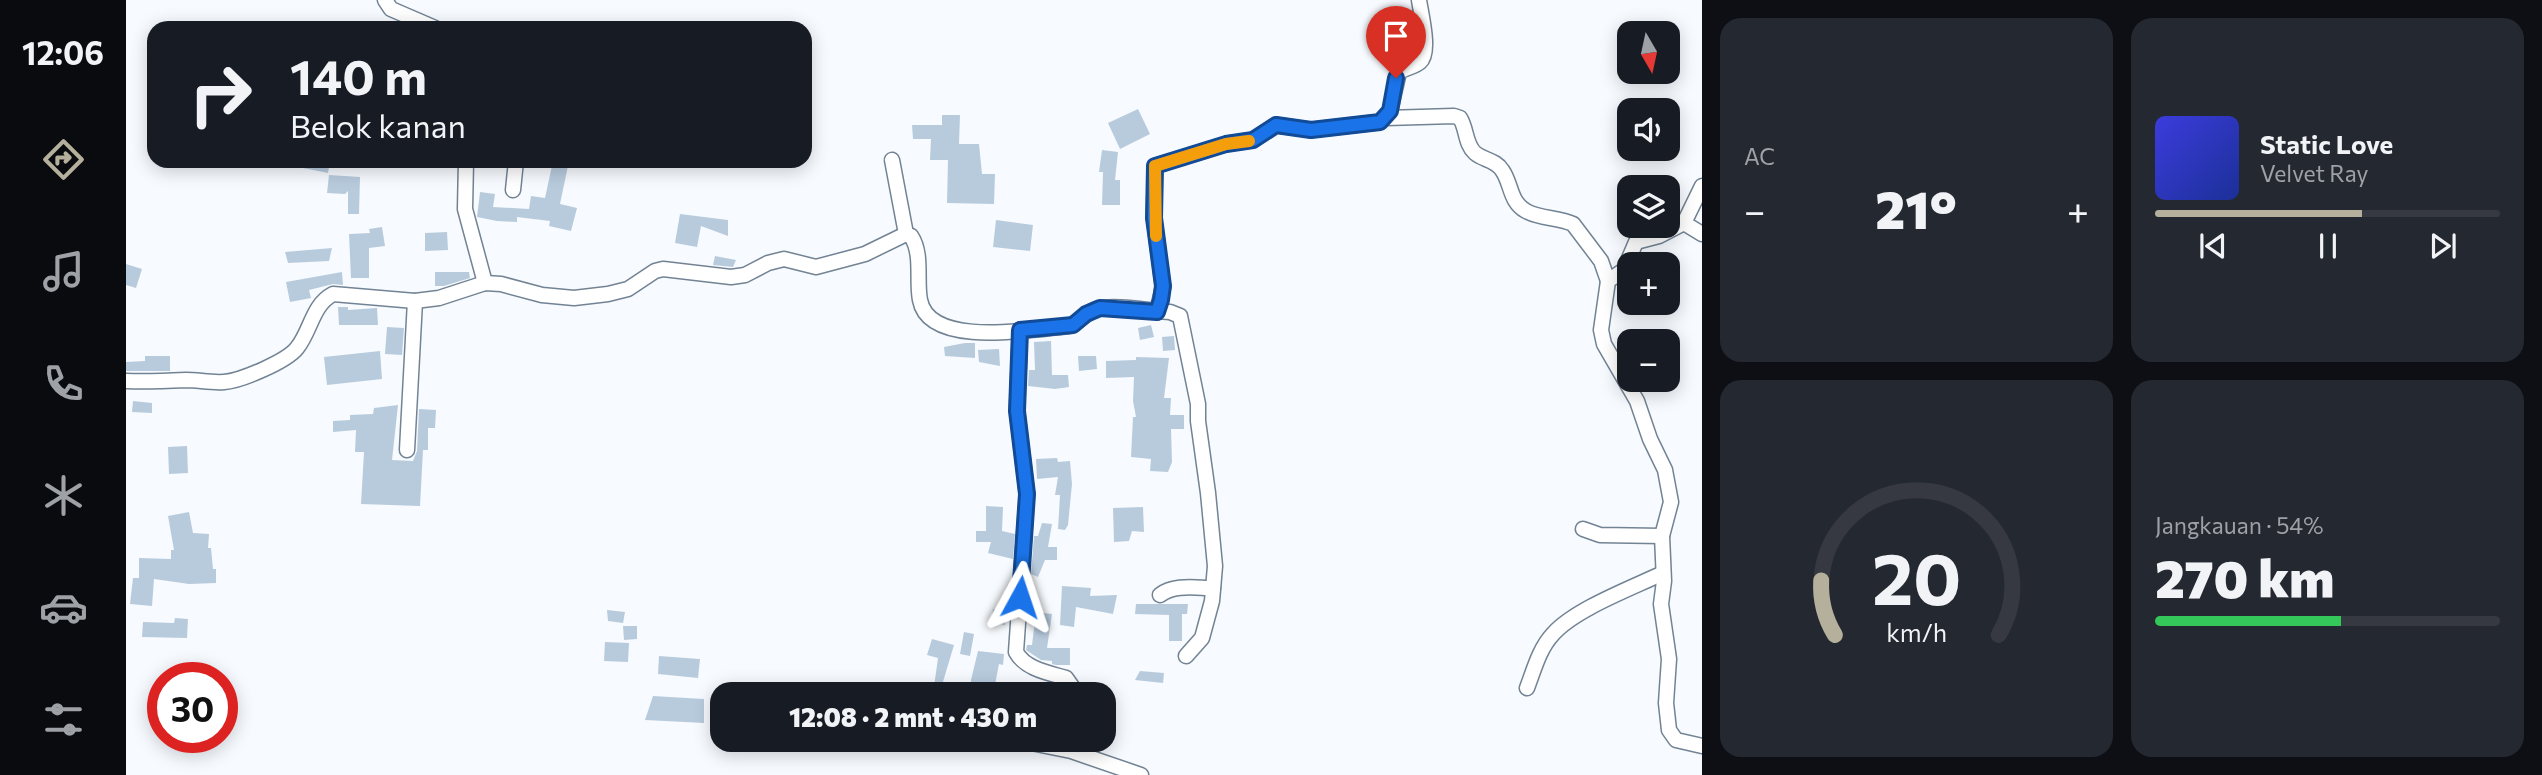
<!DOCTYPE html>
<html lang="id">
<meta charset="utf-8">
<style>
body{margin:0;font-family:Commissioner,sans-serif;background:#242831;color:#f1f3f6;height:100vh;display:flex;flex-direction:column;font-size:26px;white-space:nowrap}
*{box-sizing:border-box;margin:0}
p{font-size:23px;color:#9ea1a6}
.icon{flex:none;width:38px;height:38px;fill:none;stroke:currentColor;stroke-width:2;stroke-linecap:round;stroke-linejoin:round}
.map{position:relative;flex:1;overflow:hidden}
.sheet{display:flex;flex-direction:column;gap:18px;padding:18px;background:#0d0f14;width:840px}
.sheet>*{flex:none}
.top-card{position:absolute;left:21px;top:21px;width:665px;height:147px;border-radius:21px;box-shadow:0 4px 18px #0003;background:#171b24;color:#f1f3f6;overflow:hidden}
.needle{width:46px;rotate:171deg}
.controls{position:absolute;left:1491px;top:21px;display:grid;gap:14px}
.controls a{display:grid;place-items:center;width:63px;height:63px;border-radius:14px;background:#171b24;box-shadow:0 4px 18px #0003;font-size:35px}
.speed{position:absolute;left:21px;top:662px;display:flex;gap:14px;font-size:35px;font-weight:700;text-align:center}
.speed>*{display:grid;place-content:center;width:91px;height:91px;border-radius:50%;background:#171b24;box-shadow:0 4px 18px #0003;line-height:1}
.speed .limit{border:10px solid #d22;background:#fff;color:#111}
.pin{position:absolute;display:grid;place-items:center;width:60px;height:60px;color:#fff;margin:-72px -30px;border-radius:50% 50% 50% 0;rotate:-45deg;box-shadow:0 0 7px #0007}
.pin .icon{rotate:45deg}
.me{position:absolute;width:77px;margin:-38px;rotate:5deg;stroke-linejoin:round;filter:drop-shadow(0 0 5px #0008)}
.turn{display:flex;align-items:center;gap:24px;height:147px;padding:0 28px;font-size:32px}
.turn .icon{width:91px;height:91px;stroke-width:2.5}
.turn b{display:block;font-size:49px;line-height:60px}
.big{font-size:52px;font-weight:800;line-height:1.1}
.sheet .card{flex:1;display:flex;flex-direction:column;justify-content:center;gap:10px;min-width:0;padding:0 24px;border-radius:21px;background:#242831}
.sheet .dial{align-items:center;gap:0}
.dial svg{height:182px;overflow:visible;fill:none;stroke:#363941;stroke-width:7;stroke-linecap:round;text-anchor:middle}
.dial text{fill:#f1f3f6;stroke:none}
.song{display:flex;align-items:center;gap:21px}
.cover{width:84px;height:84px;border-radius:10px;background:linear-gradient(135deg,hsl(240 70% 55%),hsl(230 70% 35%))}
.played{height:7px;border-radius:4px;background:linear-gradient(90deg,#b4b09b 60%,#363941 60%)}
.keys{display:flex;justify-content:space-around;direction:ltr}
.heat{display:flex;justify-content:space-between;align-items:center;font-size:38px;direction:ltr}
.charge{height:10px;border-radius:5px;background:linear-gradient(90deg,#34c759 54%,#363941 0)}
.sheet .tiles{flex:1;display:grid;gap:18px;grid-template-columns:repeat(2,1fr)}
.trip{position:absolute;left:584px;top:682px;width:406px;height:70px;border-radius:21px;background:#171b24;box-shadow:0 4px 18px #0003;font-weight:800;line-height:70px;text-align:center}
main{display:flex;flex:1;min-height:0}
.tabs{display:flex;flex-direction:column;width:126px;justify-content:space-around;align-items:center;background:#090b0e;color:#9ea1a6}
.tabs .icon{width:49px;height:49px}
.tabs .active{color:#b4b09b}
.tabs b{font-size:32px;color:#f1f3f6}
.map>svg:first-child{display:block}
</style>
<main>
<nav class="tabs">
<b>12:06</b>
<svg class="icon active" aria-label="directions" viewBox="0 0 24 24"><path d="M12 3l9 9-9 9-9-9zM9 14v-3h6M13 9l2 2-2 2"/></svg>
<svg class="icon" aria-label="music" viewBox="0 0 24 24"><path d="M9 18V5l10-2v13"/><circle cx="6" cy="18" r="3"/><circle cx="16" cy="16" r="3"/></svg>
<svg class="icon" aria-label="phone" viewBox="0 0 24 24"><path d="M5 4h4l2 5-3 2q2 4 5 5l2-3 5 2v4C11 20 4 13 5 4z"/></svg>
<svg class="icon" aria-label="climate" viewBox="0 0 24 24"><path d="M12 3v18M4 7l16 10M4 17L20 7"/></svg>
<svg class="icon" aria-label="car" viewBox="0 0 24 24"><path d="M5 17H2v-5l4-1 3-4h7l3 4 3 1v5h-3M9 17h6M6 11h13"/><circle cx="7" cy="17" r="2"/><circle cx="17" cy="17" r="2"/></svg>
<svg class="icon" aria-label="filters" viewBox="0 0 24 24"><path d="M4 7h16M4 17h16"/><circle cx="9" cy="7" r="2"/><circle cx="15" cy="17" r="2"/></svg>
</nav>
<div class="map">
<svg width="1576" height="775" viewBox="0 0 1576 775">
<rect width="100%" height="100%" fill="#f7fafe"/>
<!-- building -->
<g fill="#b8cbdd">
<path d="M 1012,109 L 1024,134 L 994,149 L 982,123 Z"/>
<path d="M 816,115 L 834,115 L 833,144 L 853,144 L 856,174 L 869,174 L 868,204 L 821,203 L 822,160 L 804,160 L 805,139 L 787,139 L 786,125 L 816,125 Z"/>
<path d="M 976,150 L 992,152 L 989,180 L 994,180 L 994,205 L 976,205 L 977,172 L 973,172 Z"/>
<path d="M 168,161 L 204,161 L 202,173 L 167,166 Z"/>
<path d="M 427,161 L 443,161 L 434,204 L 451,208 L 445,231 L 423,226 L 424,221 L 391,217 L 391,222 L 371,221 L 351,217 L 354,192 L 369,194 L 367,207 L 403,209 L 405,196 L 419,198 Z"/>
<path d="M 203,175 L 234,177 L 233,214 L 222,214 L 222,191 L 219,194 L 201,193 Z"/>
<path d="M 554,214 L 602,220 L 602,236 L 575,226 L 571,247 L 549,243 Z"/>
<path d="M 870,220 L 907,225 L 904,251 L 867,247 Z"/>
<path d="M 256,227 L 259,246 L 243,248 L 243,278 L 225,278 L 223,234 L 244,233 L 243,229 Z"/>
<path d="M 321,232 L 322,250 L 299,251 L 299,233 Z"/>
<path d="M 206,248 L 203,261 L 162,263 L 159,252 Z"/>
<path d="M 589,256 L 610,260 L 607,267 L 587,265 Z"/>
<path d="M 0,264 L 16,269 L 10,288 L 0,285 Z"/>
<path d="M 216,272 L 217,285 L 207,284 L 183,290 L 185,298 L 164,302 L 160,282 Z"/>
<path d="M 309,272 L 343,272 L 344,278 L 318,286 L 309,286 Z"/>
<path d="M 212,307 L 222,307 L 222,310 L 251,308 L 252,325 L 213,325 Z"/>
<path d="M 1025,325 L 1028,337 L 1014,340 L 1012,328 Z"/>
<path d="M 261,327 L 278,328 L 276,355 L 259,354 Z"/>
<path d="M 1048,336 L 1049,350 L 1037,351 L 1036,337 Z"/>
<path d="M 925,341 L 926,375 L 942,375 L 943,387 L 929,389 L 902,386 L 903,370 L 909,370 L 908,342 Z"/>
<path d="M 839,343 L 849,343 L 849,358 L 819,356 L 818,347 Z"/>
<path d="M 873,349 L 874,366 L 853,362 L 852,350 Z"/>
<path d="M 254,351 L 256,379 L 201,385 L 198,357 Z"/>
<path d="M 19,356 L 44,356 L 44,371 L 0,371 L 0,362 L 19,361 Z"/>
<path d="M 952,356 L 970,356 L 971,369 L 953,371 Z"/>
<path d="M 1010,357 L 1043,358 L 1038,398 L 1045,398 L 1044,415 L 1058,415 L 1058,429 L 1045,429 L 1046,462 L 1042,472 L 1024,471 L 1025,459 L 1005,457 L 1007,417 L 1010,417 L 1007,401 L 1008,377 L 980,378 L 980,361 L 1010,360 Z"/>
<path d="M 7,401 L 26,403 L 26,413 L 6,412 Z"/>
<path d="M 272,405 L 266,460 L 287,461 L 291,451 L 293,409 L 310,410 L 309,428 L 302,428 L 302,450 L 297,450 L 294,506 L 235,504 L 238,452 L 229,452 L 230,430 L 207,432 L 207,421 L 224,420 L 224,415 L 247,414 L 248,408 Z"/>
<path d="M 61,446 L 62,473 L 43,474 L 42,447 Z"/>
<path d="M 931,458 L 932,462 L 944,461 L 946,484 L 942,525 L 939,530 L 932,529 L 934,495 L 929,495 L 932,477 L 911,479 L 910,459 Z"/>
<path d="M 860,506 L 877,507 L 876,531 L 889,534 L 887,559 L 862,553 L 865,542 L 850,542 L 850,531 L 860,531 Z"/>
<path d="M 1017,507 L 1018,532 L 1006,531 L 1003,541 L 988,542 L 987,508 Z"/>
<path d="M 63,512 L 67,533 L 83,534 L 82,548 L 85,548 L 87,569 L 90,569 L 90,583 L 63,584 L 28,579 L 26,606 L 4,604 L 7,578 L 13,578 L 13,558 L 45,559 L 45,550 L 48,550 L 42,516 Z"/>
<path d="M 916,523 L 926,524 L 922,547 L 931,547 L 931,560 L 919,560 L 912,577 L 905,574 L 908,536 L 912,536 Z"/>
<path d="M 936,586 L 965,588 L 964,596 L 991,595 L 987,614 L 950,607 L 948,627 L 934,625 Z"/>
<path d="M 1010,604 L 1062,604 L 1061,614 L 1056,614 L 1056,641 L 1043,641 L 1043,615 L 1009,614 Z"/>
<path d="M 867,609 L 881,611 L 879,625 L 865,623 Z"/>
<path d="M 481,610 L 499,612 L 497,623 L 482,621 Z"/>
<path d="M 910,612 L 926,614 L 921,648 L 944,648 L 944,665 L 930,665 L 926,664 L 926,661 L 915,660 L 900,650 L 901,645 L 906,645 Z"/>
<path d="M 49,618 L 62,619 L 61,638 L 16,637 L 17,622 L 48,623 Z"/>
<path d="M 497,626 L 511,626 L 511,639 L 498,640 Z"/>
<path d="M 838,632 L 848,634 L 844,656 L 834,654 Z"/>
<path d="M 806,639 L 828,645 L 813,695 L 807,694 L 812,658 L 801,655 Z"/>
<path d="M 479,642 L 503,643 L 502,662 L 478,661 Z"/>
<path d="M 852,651 L 878,654 L 877,665 L 873,664 L 867,695 L 845,695 L 845,680 Z"/>
<path d="M 533,656 L 574,659 L 572,678 L 532,674 Z"/>
<path d="M 1014,671 L 1038,673 L 1037,683 L 1009,680 Z"/>
<path d="M 896,684 L 931,688 L 931,695 L 898,695 Z"/>
<path d="M 527,696 L 578,699 L 578,723 L 519,720 Z"/>
</g>
<g fill="none" stroke-linecap="round" stroke-linejoin="round">
<defs>
<g id="street">
<path d="M 259,0 L 265,9 L 309,28"/>
<path d="M 1260,118 L 1328,116 L 1334,118 C 1341,129 1339,144 1349,153 C 1357,160 1370,160 1376,170 C 1386,184 1383,201 1400,211 C 1414,219 1432,217 1447,224 L 1475,261 L 1482,281"/>
<path d="M 766,160 L 780,234"/>
<path d="M 340,161 L 339,209 L 359,283"/>
<path d="M 1576,186 L 1558,223 L 1533,236 L 1510,242 L 1498,270 L 1482,281 L 1475,330 L 1478,344 L 1511,401 L 1524,439 L 1539,470 L 1545,502 L 1536,536 L 1538,581 L 1535,604 L 1543,659 L 1540,703 L 1543,730 L 1550,740 L 1576,746"/>
<path d="M 387,190 L 390,161"/>
<path d="M 1558,223 L 1576,234"/>
<path d="M 1031,312 L 1037,287 L 1028,218 L 1029,166 L 1100,144 L 1127,140 L 1150,125 L 1185,130 L 1254,122 L 1264,111 L 1273,72 C 1279,68 1288,67 1294,62 C 1305,53 1295,14 1293,0"/>
<path d="M 894,330 L 891,411 L 901,494 L 890,652 C 899,669 923,673 940,678 L 952,695"/>
<path d="M 0,381 C 20,382 40,381 60,380 C 72,380 85,383 98,382 C 115,381 161,361 171,348 C 185,331 186,305 207,294 L 289,301 L 313,298 L 359,283 L 375,284 L 416,295 L 448,298 L 482,294 L 502,289 L 529,271 L 537,269 L 605,277 L 619,275 L 642,263 L 658,259 L 690,267 L 739,254 L 780,234 L 785,236 C 797,254 790,280 794,300 C 803,349 908,329 943,326 C 954,322 960,312 971,309 C 990,304 1023,311 1044,312 L 1054,316 L 1072,404 L 1072,421 L 1082,493 L 1089,566 L 1086,601 L 1076,638 L 1060,656"/>
<path d="M 281,450 L 289,301"/>
<path d="M 1457,529 L 1474,535 L 1536,536"/>
<path d="M 1034,595 C 1048,584 1070,588 1087,588"/>
<path d="M 1401,688 C 1408,670 1413,649 1427,634 C 1449,609 1506,588 1537,573"/>
<path d="M 891,740 L 945,751 L 1015,775"/>
</g>
</defs>
<!-- street casing -->
<use href="#street" stroke="#728394" stroke-width="17"/>
<!-- street -->
<use href="#street" stroke="#fff" stroke-width="14"/>
</g>
<g fill="none" stroke-linecap="round" stroke-linejoin="round">
<defs>
<path id="route" d="M 894,597 L 901,494 L 891,411 L 894,330 L 947,325 L 960,314 L 974,308 L 1031,312 L 1035,300 L 1037,286 L 1028,218 L 1029,166 L 1100,144 L 1127,140 L 1150,125 L 1185,130 L 1254,122 L 1264,111 L 1270,78"/>
</defs>
<!-- route casing -->
<use href="#route" stroke="#114b97" stroke-width="18"/>
<!-- route -->
<use href="#route" stroke="#1a73e8" stroke-width="12"/>
<!-- slow -->
<path stroke="#f59e0b" stroke-width="12" d="M 1030,236 L 1029,166 L 1100,144 L 1123,141"/>
</g>
</svg>
<div class="controls">
<a><svg class="needle" viewBox="-14 -14 28 28"><path d="M0-13l5 13h-10z" fill="#e53935"/><path d="M0 13l5-13h-10z" fill="#9ea1a6"/></svg></a>
<a><svg class="icon" aria-label="sound" viewBox="0 0 24 24"><path d="M4 9h4l5-4v14l-5-4H4zM17 9q2 3 0 6"/></svg></a>
<a><svg class="icon" aria-label="layers" viewBox="0 0 24 24"><path d="M12 4l9 5-9 5-9-5zM3 14l9 5 9-5"/></svg></a>
<a>+</a>
<a>−</a>
</div>
<div class="speed"><div class="limit">30</div></div>
<div class="pin" style="left:1270px;top:78px;background:#d93025"><svg class="icon" aria-label="arrive" viewBox="0 0 24 24"><path d="M6 21V4h12l-3 4 3 4H6"/></svg></div>
<svg class="me" style="left:894px;top:597px" viewBox="-20 -20 40 40"><path d="M0-17L14 15 0 8-14 15z" fill="#1a73e8" stroke="#fff" stroke-width="4"/></svg>
<div class="trip">12:08 · 2 mnt · 430 m</div>
<div class="top-card">
<div class="turn"><svg class="icon" aria-label="right" viewBox="0 0 24 24"><path d="M7 20v-9h11M14 6l5 5-5 5"/></svg><div><b>140 m</b>Belok kanan</div></div>
</div>
</div>
<section class="sheet">
<div class="tiles">
<div class="card"><p>AC</p>
<div class="heat"><a>−</a><b class="big">21°</b><a>+</a></div>
</div>
<div class="card">
<div class="song"><i class="cover"></i><div><b>Static Love</b><p>Velvet Ray</p></div></div>
<div class="played"></div>
<div class="keys"><svg class="icon" aria-label="previous" viewBox="0 0 24 24"><path d="M18 5L8 12l10 7zM5 5v14"/></svg><svg class="icon" aria-label="pause" viewBox="0 0 24 24"><path d="M8 5v14M16 5v14"/></svg><svg class="icon" aria-label="next" viewBox="0 0 24 24"><path d="M6 5l10 7-10 7zM19 5v14"/></svg></div>
</div>
<div class="card dial"><svg viewBox="0 0 100 80">
<path d="M14 69A42 42 0 1 1 86 69"/>
<path d="M14 69A42 42 0 0 1 8 45" stroke="#b4b09b"/>
<text x="50" y="56" font-size="32" font-weight="700">20</text>
<text x="50" y="72" font-size="11">km/h</text>
</svg></div>
<div class="card"><p>Jangkauan · 54%</p><b class="big">270 km</b><div class="charge"></div></div>
</div>
</section>
</main>
